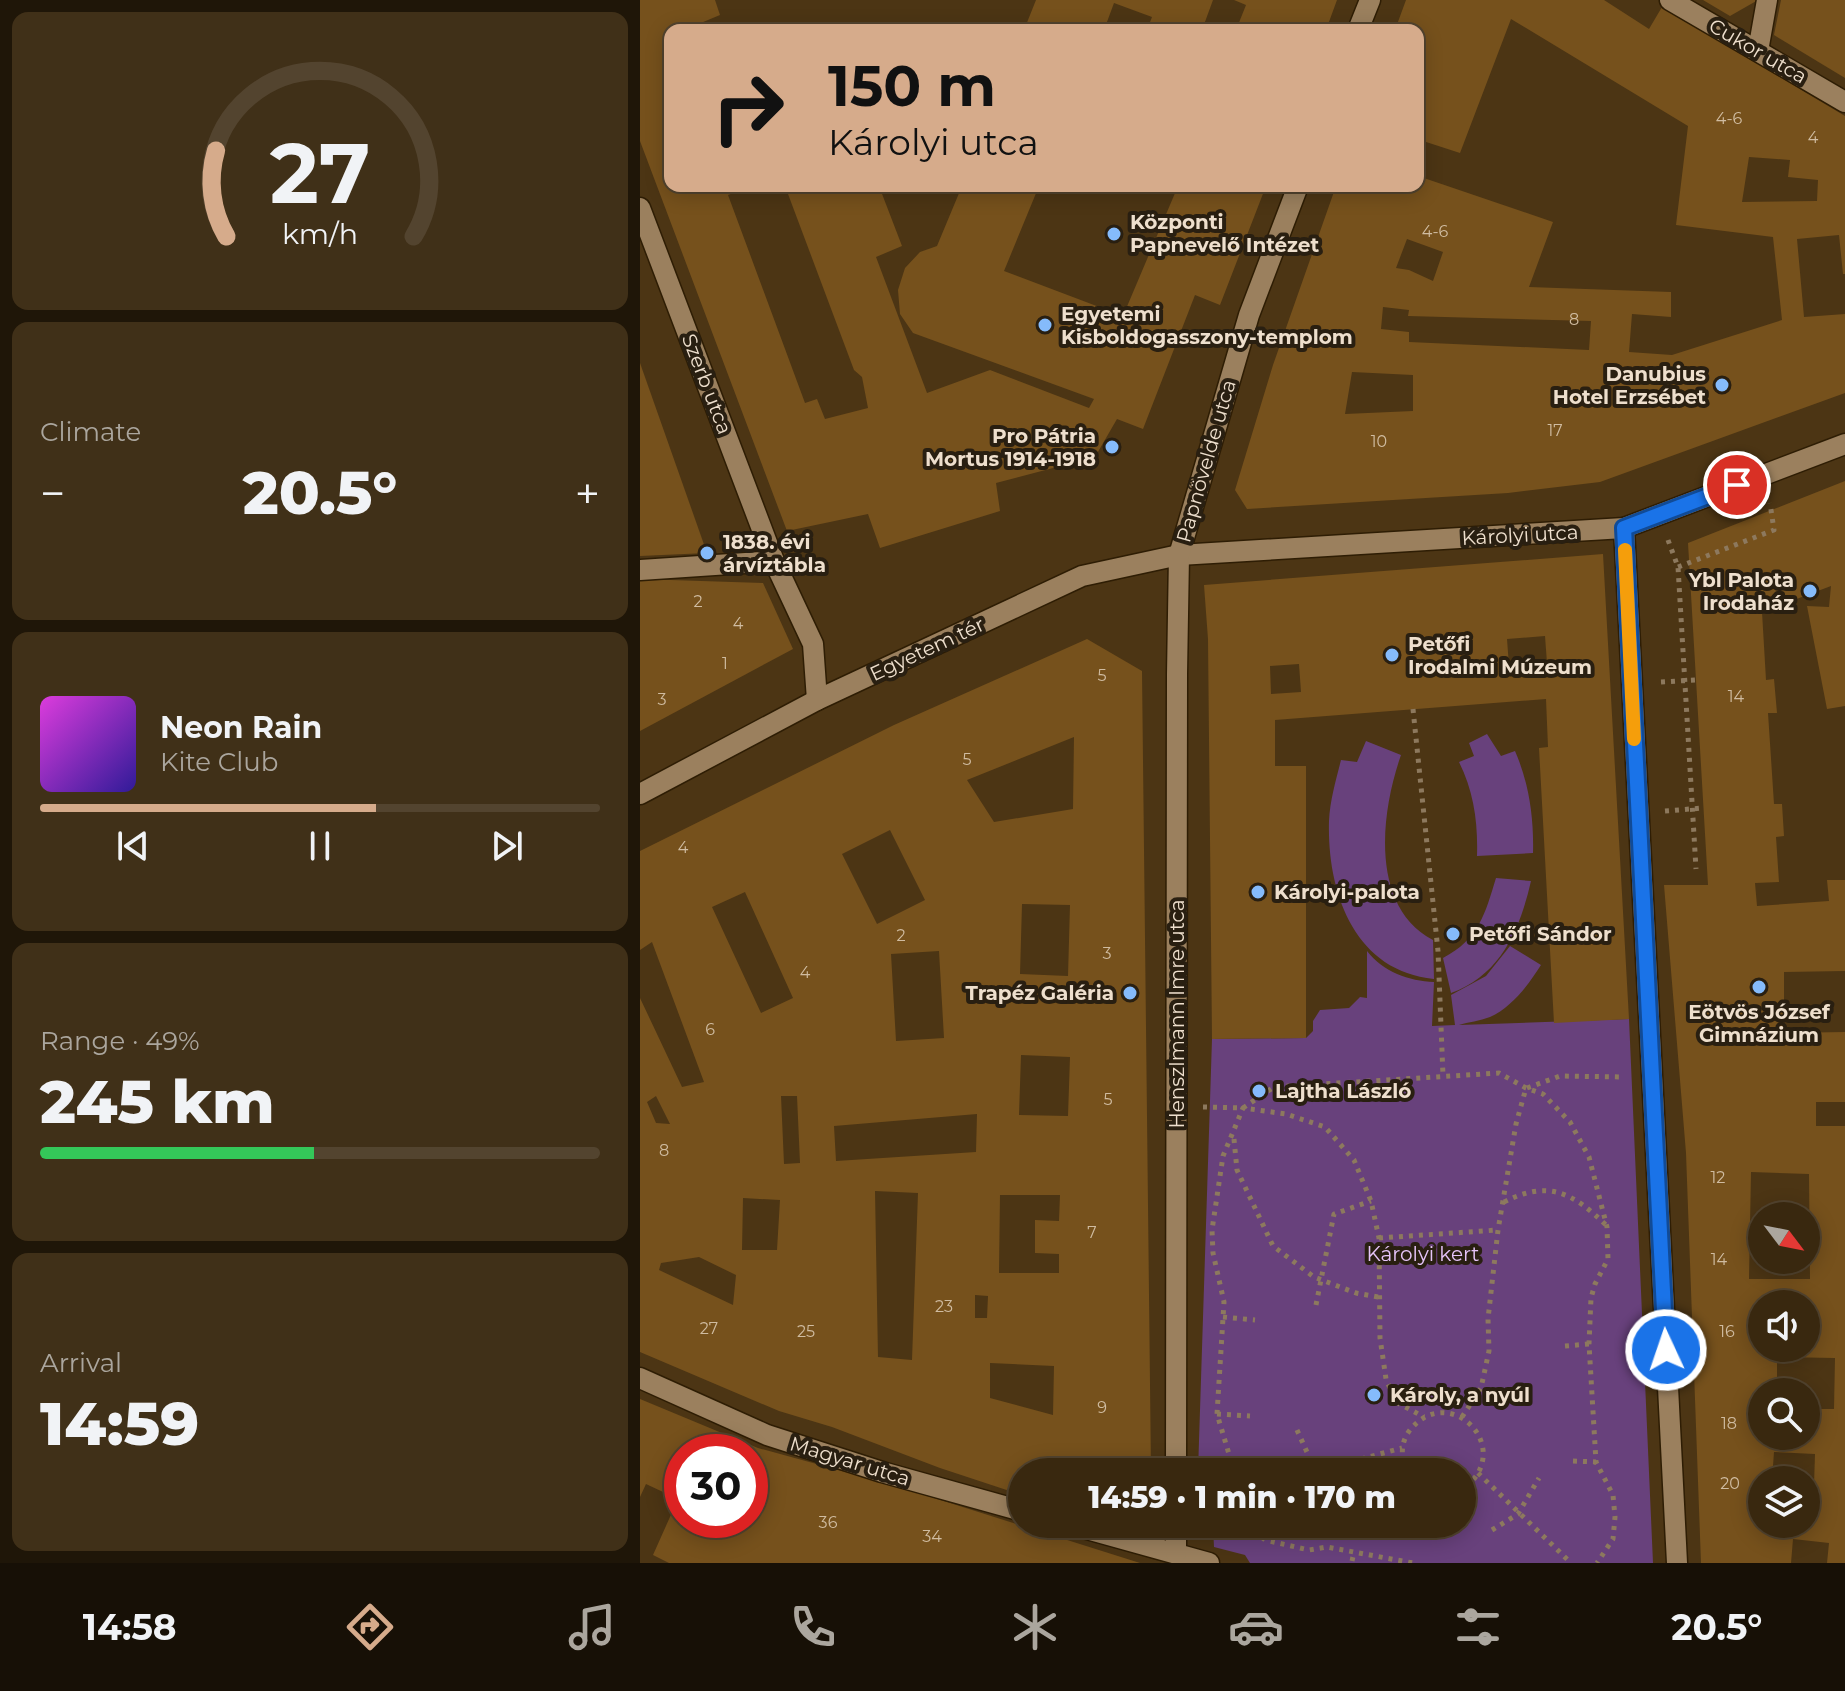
<!DOCTYPE html>
<meta charset="utf-8">
<style>
body{margin:0;font-family:Montserrat,sans-serif;background:#403018;color:#f1f3f6;height:100vh;display:flex;flex-direction:column;font-size:30px;white-space:nowrap}
*{box-sizing:border-box;margin:0}
p{font-size:26px;color:#aba69e}
.icon{flex:none;width:44px;height:44px;fill:none;stroke:currentColor;stroke-width:2;stroke-linecap:round;stroke-linejoin:round}
.map{position:relative;flex:1;overflow:hidden}
.panel{display:flex;flex-direction:column;gap:12px;padding:12px;background:#1f1608;width:640px}
.panel>*{flex:none}
.top-card{position:absolute;left:24px;top:24px;width:760px;height:168px;border-radius:16px;box-shadow:0 4px 20px #0003,0 0 0 2px #53442f;background:#d6ab8b;color:#111;overflow:hidden}
.needle{width:52px;rotate:122deg}
.fabs{position:absolute;left:1108px;top:1202px;display:grid;gap:16px}
.fabs a{display:grid;place-items:center;width:72px;height:72px;border-radius:50%;background:#39280f;box-shadow:0 4px 20px #0003,0 0 0 2px #53442f;font-size:40px}
.speed{position:absolute;left:24px;top:1434px;display:flex;gap:16px;font-size:40px;font-weight:700;text-align:center}
.speed>*{display:grid;place-content:center;width:104px;height:104px;border-radius:50%;background:#39280f;box-shadow:0 4px 20px #0003,0 0 0 2px #53442f;line-height:1}
.speed .limit{border:12px solid #d22;background:#fff;color:#111}
.pin{position:absolute;display:grid;place-items:center;width:68px;height:68px;color:#fff;margin:-34px;border:4px solid #fff;border-radius:50%;box-shadow:0 2px 8px #0007}
.me{position:absolute;width:88px;margin:-44px;rotate:357deg;stroke-linejoin:round;filter:drop-shadow(0 0 6px #0008)}
.turn{display:flex;align-items:center;gap:28px;height:168px;padding:0 32px;font-size:36px}
.turn .icon{width:104px;height:104px;stroke-width:2.5}
.turn b{display:block;font-size:56px;line-height:68px}
.big{font-size:60px;font-weight:800;line-height:1.1}
.panel .widget{flex:1;display:flex;flex-direction:column;justify-content:center;gap:12px;min-width:0;padding:0 28px;border-radius:16px;background:#403018}
.panel .dial{align-items:center;gap:0}
.dial svg{height:208px;overflow:visible;fill:none;stroke:#53442f;stroke-width:7;stroke-linecap:round;text-anchor:middle}
.dial text{fill:#f1f3f6;stroke:none}
.song{display:flex;align-items:center;gap:24px}
.cover{width:96px;height:96px;border-radius:12px;background:linear-gradient(135deg,hsl(300 70% 55%),hsl(250 70% 35%))}
.played{height:8px;border-radius:4px;background:linear-gradient(90deg,#d6ab8b 60%,#53442f 60%)}
.keys{display:flex;justify-content:space-around;direction:ltr}
.heat{display:flex;justify-content:space-between;align-items:center;font-size:44px;direction:ltr}
.charge{height:12px;border-radius:6px;background:linear-gradient(90deg,#34c759 49%,#53442f 0)}
.trip{position:absolute;left:368px;top:1458px;width:468px;height:80px;border-radius:40px;background:#39280f;box-shadow:0 4px 20px #0003,0 0 0 2px #53442f;font-weight:800;line-height:80px;text-align:center}
.dock{display:flex;height:128px;justify-content:space-around;align-items:center;background:#171006;color:#aba69e}
.dock .icon{width:56px;height:56px}
.dock .current{color:#d6ab8b}
.dock b{font-size:36px;color:#f1f3f6}
main{display:flex;flex:1;min-height:0}
.map>svg:first-child{display:block}
</style>
<main>
<section class="panel">
<div class="widget dial"><svg viewBox="0 0 100 80">
<path d="M14 69A42 42 0 1 1 86 69"/>
<path d="M14 69A42 42 0 0 1 10 36" stroke="#d6ab8b"/>
<text x="50" y="56" font-size="32" font-weight="700">27</text>
<text x="50" y="72" font-size="11">km/h</text>
</svg></div>
<div class="widget"><p>Climate</p>
<div class="heat"><a>−</a><b class="big">20.5°</b><a>+</a></div>
</div>
<div class="widget">
<div class="song"><i class="cover"></i><div><b>Neon Rain</b><p>Kite Club</p></div></div>
<div class="played"></div>
<div class="keys"><svg class="icon" aria-label="previous" viewBox="0 0 24 24"><path d="M18 5L8 12l10 7zM5 5v14"/></svg><svg class="icon" aria-label="pause" viewBox="0 0 24 24"><path d="M8 5v14M16 5v14"/></svg><svg class="icon" aria-label="next" viewBox="0 0 24 24"><path d="M6 5l10 7-10 7zM19 5v14"/></svg></div>
</div>
<div class="widget"><p>Range · 49%</p><b class="big">245 km</b><div class="charge"></div></div>
<div class="widget"><p>Arrival</p><b class="big">14:59</b></div>
</section>
<div class="map">
<svg width="1205" height="1563" viewBox="0 0 1205 1563">
<rect width="100%" height="100%" fill="#4c3514"/>
<!-- green -->
<g fill="#68417c">
<path d="M 847,734 L 861,756 L 875,751 C 889,783 894,818 893,853 L 837,856 C 838,823 834,792 819,762 L 834,756 L 829,743 Z"/>
<path d="M 726,741 L 761,755 C 741,812 729,906 793,940 L 794,979 C 714,971 687,892 689,821 C 690,800 696,780 701,760 L 717,762 Z"/>
<path d="M 856,878 L 891,881 C 880,929 861,975 811,993 L 803,958 C 839,939 845,914 856,878 Z"/>
<path d="M 870,946 L 901,965 C 889,984 872,1007 850,1017 C 840,1021 828,1022 819,1025 L 989,1019 L 1013,1563 L 610,1563 L 605,1555 L 574,1547 L 573,1527 L 568,1524 L 822,1524 L 822,1472 L 558,1472 L 572,1039 L 666,1038 L 673,1031 L 673,1021 L 680,1010 L 709,1008 L 720,997 L 727,998 L 727,951 C 743,972 769,981 794,982 L 792,1026 L 815,1025 L 811,995 L 846,976 Z"/>
</g>
<!-- building -->
<g fill="#76511c" fill-rule="evenodd">
<path d="M 0,0 L 75,0 L 80,15 L 44,30 L 30,30 L 30,36 L 27,37 L 30,45 L 30,186 L 112,186 L 88,195 L 165,403 L 177,399 L 185,419 L 228,408 L 222,377 L 214,370 L 145,186 L 239,186 L 262,246 L 236,257 L 287,393 L 350,370 L 449,408 L 454,399 L 273,333 L 260,314 L 258,290 L 265,268 L 280,252 L 297,246 L 322,186 L 399,186 L 364,271 L 483,316 L 538,186 L 626,186 L 580,305 L 555,295 L 503,429 L 477,419 L 455,457 L 356,483 L 360,511 L 240,548 L 228,514 L 147,531 L 0,141 Z"/>
<path d="M 396,0 L 573,0 L 562,30 L 507,30 L 512,17 L 474,3 L 464,30 L 384,30 Z"/>
<path d="M 594,0 L 697,0 L 686,30 L 596,30 L 606,5 Z"/>
<path d="M 766,0 L 964,0 L 1009,29 L 1022,7 L 1205,116 L 1205,274 L 1203,274 L 1199,235 L 1157,239 L 1164,317 L 1205,314 L 1205,393 L 960,482 L 868,493 L 607,509 L 595,490 L 633,365 L 696,186 L 778,186 L 778,176 L 913,222 L 889,287 L 1031,292 L 1031,317 L 992,314 L 989,352 L 1032,355 L 1142,320 L 1133,237 L 1036,225 L 1048,126 L 871,19 L 820,153 L 783,141 L 778,152 L 778,30 L 755,30 ZM 1109,157 L 1150,160 L 1148,177 L 1178,180 L 1177,201 L 1102,202 ZM 767,239 L 803,252 L 793,281 L 769,270 L 756,268 ZM 743,307 L 769,310 L 768,316 L 951,321 L 949,350 L 769,342 L 769,332 L 741,329 ZM 712,372 L 773,375 L 773,411 L 705,414 Z"/>
<path d="M 1063,0 L 1118,0 L 1090,16 Z"/>
<path d="M 1141,0 L 1205,0 L 1205,78 L 1134,35 Z"/>
<path d="M 0,363 L 67,553 L 0,556 Z"/>
<path d="M 1205,481 L 1205,706 L 1187,709 L 1167,606 L 1189,607 L 1191,586 L 1122,612 L 1126,680 L 1134,679 L 1137,713 L 1128,713 L 1134,804 L 1142,804 L 1144,836 L 1136,837 L 1139,882 L 1115,883 L 1117,906 L 1189,901 L 1187,880 L 1205,880 L 1205,971 L 1144,972 L 1144,1033 L 1205,1032 L 1205,1102 L 1176,1102 L 1176,1126 L 1205,1126 L 1205,1563 L 1187,1563 L 1189,1543 L 1153,1539 L 1151,1563 L 1061,1563 L 1046,1153 L 1024,885 L 1068,885 L 1048,543 ZM 1111,1172 L 1169,1174 L 1170,1279 L 1109,1279 ZM 1122,1304 L 1166,1304 L 1166,1348 L 1122,1348 ZM 1137,1357 L 1195,1358 L 1194,1409 L 1166,1409 L 1166,1436 L 1122,1436 L 1122,1392 L 1137,1392 ZM 1134,1452 L 1175,1454 L 1174,1485 L 1166,1485 L 1166,1524 L 1122,1524 L 1122,1480 L 1132,1480 Z"/>
<path d="M 963,554 L 989,1019 L 914,1023 L 899,748 L 908,747 L 906,699 L 635,720 L 635,766 L 666,766 L 666,1038 L 572,1039 L 568,639 L 564,585 ZM 905,636 L 907,663 L 869,666 L 867,639 ZM 659,664 L 661,692 L 631,694 L 630,666 Z"/>
<path d="M 0,579 L 123,583 L 153,649 L 0,731 Z"/>
<path d="M 447,639 L 502,671 L 511,1472 L 382,1472 L 382,1495 L 300,1468 L 192,1427 L 139,1411 L 0,1352 L 0,998 L 42,1087 L 64,1082 L 12,942 L 0,950 L 0,851 L 254,725 ZM 434,737 L 433,809 L 354,822 L 327,780 ZM 250,830 L 285,900 L 237,924 L 202,854 ZM 105,892 L 153,998 L 121,1013 L 72,907 ZM 382,904 L 430,905 L 428,976 L 380,974 ZM 299,951 L 304,1038 L 256,1041 L 251,954 ZM 381,1055 L 430,1057 L 428,1116 L 379,1115 ZM 16,1096 L 30,1124 L 16,1123 L 7,1102 ZM 141,1096 L 157,1096 L 160,1163 L 144,1164 ZM 337,1114 L 336,1152 L 196,1161 L 194,1126 ZM 235,1191 L 278,1193 L 272,1360 L 238,1357 ZM 360,1195 L 420,1195 L 419,1221 L 395,1220 L 395,1253 L 419,1254 L 419,1273 L 359,1273 ZM 103,1198 L 140,1200 L 137,1250 L 102,1250 ZM 59,1257 L 96,1275 L 93,1305 L 19,1270 L 21,1263 ZM 335,1295 L 348,1296 L 347,1318 L 335,1318 ZM 350,1363 L 414,1366 L 413,1415 L 350,1398 Z"/>
<path d="M 0,1399 L 118,1448 L 253,1485 L 500,1563 L 29,1563 L 13,1555 L 38,1499 L 6,1484 L 0,1497 ZM 42,1452 L 110,1452 L 110,1520 L 42,1520 Z"/>
</g>
<g fill="none" stroke-linecap="round" stroke-linejoin="round">
<defs>
<g id="minor">
<path d="M 1030,0 L 1205,102"/>
<path d="M 718,30 L 730,0"/>
<path d="M 1118,51 L 1127,0"/>
<path d="M 0,208 L 134,561 L 173,644 L 177,700"/>
<path d="M 984,528 L 1037,1563"/>
<path d="M 0,570 L 134,561"/>
<path d="M 0,794 L 177,700 L 442,576 L 539,555 L 984,528 L 1205,444"/>
<path d="M 0,1378 L 127,1435 L 242,1472 L 382,1511"/>
<path d="M 536,1472 L 537,674 L 539,555 L 609,315 L 658,186"/>
<path d="M 429,1524 L 569,1563"/>
<path d="M 536,1553 L 536,1524"/>
</g>
</defs>
<!-- minor casing -->
<use href="#minor" stroke="#2e1d04" stroke-width="23"/>
<!-- path -->
<g stroke="#8d795e" stroke-width="5" stroke-dasharray="4 6" stroke-linecap="butt">
<path d="M 1028,540 L 1038,567 L 1056,869"/>
<path d="M 1038,567 L 1134,530 L 1130,503"/>
<path d="M 1021,682 L 1056,680"/>
<path d="M 773,709 L 798,951 L 803,1076"/>
<path d="M 1025,811 L 1063,808"/>
<path d="M 887,1088 L 920,1076 L 983,1077"/>
<path d="M 563,1107 L 603,1108 L 634,1087 L 859,1073 L 886,1088 L 903,1094 L 930,1122 L 949,1157 L 967,1227 L 968,1259 L 955,1284 L 951,1298 L 949,1344 L 956,1462 L 973,1495 L 975,1517 L 973,1539 L 957,1563"/>
<path d="M 594,1139 L 597,1170 L 633,1246 L 674,1277 L 716,1293 L 738,1297"/>
<path d="M 864,1202 C 909,1179 933,1193 967,1226"/>
<path d="M 739,1238 L 858,1230"/>
<path d="M 676,1305 L 694,1214 L 731,1201"/>
<path d="M 583,1317 L 615,1320"/>
<path d="M 925,1346 L 949,1344"/>
<path d="M 577,1414 L 610,1416"/>
<path d="M 822,1417 L 841,1388 L 849,1351 L 848,1319 L 858,1230 L 876,1124 L 886,1088"/>
<path d="M 657,1430 L 676,1472"/>
<path d="M 933,1461 L 956,1462"/>
<path d="M 591,1472 L 589,1454 L 577,1414 L 584,1302 L 573,1253 L 572,1230 L 583,1156 L 603,1108 L 646,1114 L 685,1127 L 714,1160 L 731,1201 L 739,1238 L 740,1338 L 746,1379 L 756,1402 L 784,1417"/>
<path d="M 673,1472 L 762,1448"/>
<path d="M 766,1472 C 761,1457 760,1443 770,1430 C 810,1380 878,1450 822,1490"/>
<path d="M 838,1473 L 931,1563"/>
<path d="M 607,1524 L 625,1540 L 669,1550 L 687,1547 L 773,1563"/>
<path d="M 852,1530 L 878,1514 L 899,1478"/>
<path d="M 712,1561 L 714,1552"/>
</g>
<!-- minor -->
<use href="#minor" stroke="#9b805e" stroke-width="20"/>
</g>
<g fill="none" stroke-linecap="round" stroke-linejoin="round">
<defs>
<path id="route" d="M 1026,1350 L 984,528 L 1097,485"/>
</defs>
<!-- route casing -->
<use href="#route" stroke="#114b97" stroke-width="20"/>
<!-- route -->
<use href="#route" stroke="#1a73e8" stroke-width="14"/>
<!-- slow -->
<path stroke="#f59e0b" stroke-width="14" d="M 985,550 L 994,739"/>
</g>
<!-- markers -->
<g fill="#85bbfb" stroke="#291f11" stroke-width="3">
<circle cx="474" cy="234" r="8"/>
<circle cx="405" cy="325" r="8"/>
<circle cx="1082" cy="385" r="8"/>
<circle cx="472" cy="447" r="8"/>
<circle cx="67" cy="553" r="8"/>
<circle cx="1170" cy="591" r="8"/>
<circle cx="752" cy="655" r="8"/>
<circle cx="618" cy="892" r="8"/>
<circle cx="813" cy="934" r="8"/>
<circle cx="1119" cy="987" r="8"/>
<circle cx="490" cy="993" r="8"/>
<circle cx="619" cy="1091" r="8"/>
<circle cx="734" cy="1395" r="8"/>
</g>
<g text-anchor="middle" dominant-baseline="central" stroke-width="8" stroke-linejoin="round" paint-order="stroke">
<!-- number labels -->
<g font-size="16" fill="#d0bca1">
<text x="1089" y="118">4-6</text>
<text x="1173" y="137">4</text>
<text x="795" y="231">4-6</text>
<text x="934" y="319">8</text>
<text x="915" y="430">17</text>
<text x="739" y="441">10</text>
<text x="58" y="601">2</text>
<text x="98" y="623">4</text>
<text x="85" y="663">1</text>
<text x="462" y="675">5</text>
<text x="1096" y="696">14</text>
<text x="22" y="699">3</text>
<text x="327" y="759">5</text>
<text x="43" y="847">4</text>
<text x="261" y="935">2</text>
<text x="467" y="953">3</text>
<text x="165" y="972">4</text>
<text x="70" y="1029">6</text>
<text x="468" y="1099">5</text>
<text x="24" y="1150">8</text>
<text x="1078" y="1177">12</text>
<text x="452" y="1232">7</text>
<text x="1079" y="1259">14</text>
<text x="304" y="1306">23</text>
<text x="69" y="1328">27</text>
<text x="166" y="1331">25</text>
<text x="1087" y="1331">16</text>
<text x="462" y="1407">9</text>
<text x="1089" y="1423">18</text>
<text x="1090" y="1483">20</text>
<text x="188" y="1522">36</text>
<text x="292" y="1536">34</text>
</g>
<!-- street labels -->
<g font-size="20" fill="#eedfcd" stroke="#291f11">
<text transform="translate(1118 51) rotate(30)">Cukor utca</text>
<text transform="translate(67 384) rotate(69)">Szerb utca</text>
<text transform="translate(566 461) rotate(-74)">Papnövelde utca</text>
<text transform="translate(880 535) rotate(-3)">Károlyi utca</text>
<text transform="translate(287 649) rotate(-25)">Egyetem tér</text>
<text transform="translate(537 1014) rotate(-90)">Henszlmann Imre utca</text>
<text transform="translate(210 1461) rotate(17)">Magyar utca</text>
</g>
<!-- poi labels -->
<g font-size="20" font-weight="bold" fill="#eedfcd" stroke="#291f11" text-anchor="start">
<text x="490" y="222">Központi<tspan x="490" dy="23">Papnevelő Intézet</tspan></text>
<text x="421" y="314">Egyetemi<tspan x="421" dy="23">Kisboldogasszony-templom</tspan></text>
<text x="1066" y="374" text-anchor="end">Danubius<tspan x="1066" dy="23">Hotel Erzsébet</tspan></text>
<text x="456" y="436" text-anchor="end">Pro Pátria<tspan x="456" dy="23">Mortus 1914-1918</tspan></text>
<text x="83" y="542">1838. évi<tspan x="83" dy="23">árvíztábla</tspan></text>
<text x="1154" y="580" text-anchor="end">Ybl Palota<tspan x="1154" dy="23">Irodaház</tspan></text>
<text x="768" y="644">Petőfi<tspan x="768" dy="23">Irodalmi Múzeum</tspan></text>
<text x="634" y="892">Károlyi-palota</text>
<text x="829" y="934">Petőfi Sándor</text>
<text x="474" y="993" text-anchor="end">Trapéz Galéria</text>
<text x="1119" y="1012" text-anchor="middle">Eötvös József<tspan x="1119" dy="23">Gimnázium</tspan></text>
<text x="635" y="1091">Lajtha László</text>
<text x="750" y="1395">Károly, a nyúl</text>
</g>
<!-- park labels -->
<g font-size="20" fill="#e6c4f9" stroke="#291f11">
<text x="783" y="1254">Károlyi kert</text>
</g>
</g>
</svg>
<div class="fabs">
<a><svg class="needle" viewBox="-14 -14 28 28"><path d="M0-13l5 13h-10z" fill="#e53935"/><path d="M0 13l5-13h-10z" fill="#aba69e"/></svg></a>
<a><svg class="icon" aria-label="sound" viewBox="0 0 24 24"><path d="M4 9h4l5-4v14l-5-4H4zM17 9q2 3 0 6"/></svg></a>
<a><svg class="icon" aria-label="search" viewBox="0 0 24 24"><circle cx="10" cy="10" r="6"/><path d="M15 15l6 6"/></svg></a>
<a><svg class="icon" aria-label="layers" viewBox="0 0 24 24"><path d="M12 4l9 5-9 5-9-5zM3 14l9 5 9-5"/></svg></a>
</div>
<div class="speed"><div class="limit">30</div></div>
<div class="pin" style="left:1097px;top:485px;background:#d93025"><svg class="icon" aria-label="arrive" viewBox="0 0 24 24"><path d="M6 21V4h12l-3 4 3 4H6"/></svg></div>
<svg class="me" style="left:1026px;top:1350px" viewBox="-20 -20 40 40"><circle r="17" fill="#1a73e8" stroke="#fff" stroke-width="3"/><path d="M0-11L8 9 0 5-8 9z" fill="#fff"/></svg>
<div class="trip">14:59 · 1 min · 170 m</div>
<div class="top-card">
<div class="turn"><svg class="icon" aria-label="right" viewBox="0 0 24 24"><path d="M7 20v-9h11M14 6l5 5-5 5"/></svg><div><b>150 m</b>Károlyi utca</div></div>
</div>
</div>
</main>
<nav class="dock">
<b>14:58</b>
<svg class="icon current" aria-label="directions" viewBox="0 0 24 24"><path d="M12 3l9 9-9 9-9-9zM9 14v-3h6M13 9l2 2-2 2"/></svg>
<svg class="icon" aria-label="music" viewBox="0 0 24 24"><path d="M9 18V5l10-2v13"/><circle cx="6" cy="18" r="3"/><circle cx="16" cy="16" r="3"/></svg>
<svg class="icon" aria-label="phone" viewBox="0 0 24 24"><path d="M5 4h4l2 5-3 2q2 4 5 5l2-3 5 2v4C11 20 4 13 5 4z"/></svg>
<svg class="icon" aria-label="climate" viewBox="0 0 24 24"><path d="M12 3v18M4 7l16 10M4 17L20 7"/></svg>
<svg class="icon" aria-label="car" viewBox="0 0 24 24"><path d="M5 17H2v-5l4-1 3-4h7l3 4 3 1v5h-3M9 17h6M6 11h13"/><circle cx="7" cy="17" r="2"/><circle cx="17" cy="17" r="2"/></svg>
<svg class="icon" aria-label="filters" viewBox="0 0 24 24"><path d="M4 7h16M4 17h16"/><circle cx="9" cy="7" r="2"/><circle cx="15" cy="17" r="2"/></svg>
<b>20.5°</b>
</nav>
